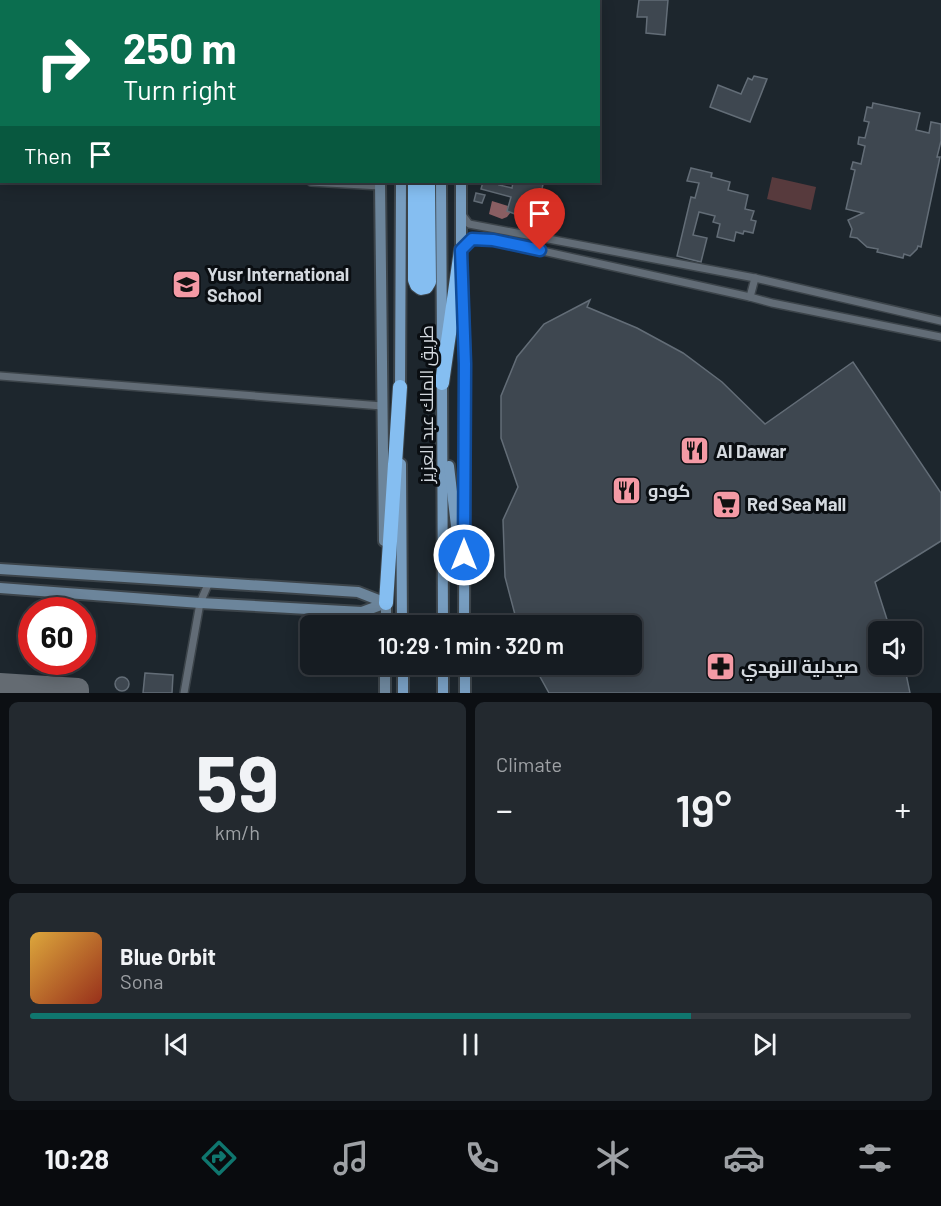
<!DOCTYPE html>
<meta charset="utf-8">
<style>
body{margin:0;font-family:Barlow,Cairo,sans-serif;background:#23292f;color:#f1f3f6;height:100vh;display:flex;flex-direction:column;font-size:22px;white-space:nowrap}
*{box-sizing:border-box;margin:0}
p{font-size:20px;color:#9ea1a5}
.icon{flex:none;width:33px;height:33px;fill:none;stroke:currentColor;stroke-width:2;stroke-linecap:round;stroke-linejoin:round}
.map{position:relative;height:693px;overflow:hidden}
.drawer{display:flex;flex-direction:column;gap:9px;padding:9px;background:#0c0f13;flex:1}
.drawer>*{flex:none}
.banner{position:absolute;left:0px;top:0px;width:600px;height:183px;box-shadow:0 3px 15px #0003,0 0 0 2px #353a40;background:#0b6e4f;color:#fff;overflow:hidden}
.tools{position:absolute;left:868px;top:621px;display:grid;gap:12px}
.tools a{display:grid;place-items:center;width:54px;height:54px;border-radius:9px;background:#161c22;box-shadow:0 3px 15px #0003,0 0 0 2px #353a40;font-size:30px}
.speed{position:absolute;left:18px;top:597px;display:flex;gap:12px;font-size:30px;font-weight:700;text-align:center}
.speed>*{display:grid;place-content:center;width:78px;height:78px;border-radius:50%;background:#161c22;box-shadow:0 3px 15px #0003,0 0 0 2px #353a40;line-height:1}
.speed .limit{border:9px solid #d22;background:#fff;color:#111}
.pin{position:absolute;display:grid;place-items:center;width:51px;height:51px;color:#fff;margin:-62px -26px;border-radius:50% 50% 50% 0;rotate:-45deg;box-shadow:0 0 6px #0007}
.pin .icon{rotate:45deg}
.me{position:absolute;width:66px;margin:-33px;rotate:0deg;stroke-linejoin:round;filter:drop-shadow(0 0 4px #0008)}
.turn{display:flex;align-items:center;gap:21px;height:126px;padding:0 24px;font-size:27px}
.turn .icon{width:78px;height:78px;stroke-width:2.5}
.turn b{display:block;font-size:42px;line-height:51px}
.then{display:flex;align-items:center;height:57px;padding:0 24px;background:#0003;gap:12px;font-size:22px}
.big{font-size:45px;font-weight:600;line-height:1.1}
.drawer .card{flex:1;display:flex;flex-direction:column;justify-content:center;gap:9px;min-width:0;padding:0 21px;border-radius:9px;background:#23292f}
.drawer .dial{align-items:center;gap:0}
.dial b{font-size:78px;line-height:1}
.song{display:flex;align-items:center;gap:18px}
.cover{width:72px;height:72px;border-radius:9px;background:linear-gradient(135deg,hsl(40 70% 55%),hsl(10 70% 35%))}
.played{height:6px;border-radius:3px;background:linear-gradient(90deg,#0f766e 75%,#353a40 75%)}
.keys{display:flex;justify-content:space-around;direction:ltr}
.heat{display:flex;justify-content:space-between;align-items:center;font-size:33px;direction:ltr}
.drawer .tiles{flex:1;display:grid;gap:9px;grid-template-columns:1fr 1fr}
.card:last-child{grid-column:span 2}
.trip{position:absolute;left:300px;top:615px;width:342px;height:60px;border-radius:9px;background:#161c22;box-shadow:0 3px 15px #0003,0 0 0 2px #353a40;font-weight:600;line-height:60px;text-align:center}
.tabs{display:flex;height:96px;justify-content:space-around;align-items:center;background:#090b0e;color:#9ea1a5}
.tabs .icon{width:42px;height:42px}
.tabs .on{color:#0f766e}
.tabs b{font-size:27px;color:#f1f3f6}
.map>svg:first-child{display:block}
</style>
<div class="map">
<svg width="941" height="693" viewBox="0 0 941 693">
<rect width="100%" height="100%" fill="#1d262d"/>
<!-- green -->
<path fill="#573a3d" d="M 772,177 L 816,187 L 811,210 L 767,199 Z"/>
<!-- water -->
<path fill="#895e62" d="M 492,201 L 508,206 L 507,211 L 511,212 L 507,217 L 502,219 L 489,214 Z"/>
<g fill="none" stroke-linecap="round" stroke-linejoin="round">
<!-- taxiway -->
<path stroke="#646b72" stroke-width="22" d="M 0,684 L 78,689 L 78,693"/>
</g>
<!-- building -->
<g fill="#3e4750" stroke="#636d77" stroke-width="1.5">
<path d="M 639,0 L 668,0 L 665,35 L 646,33 L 647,17 L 637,17 Z"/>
<path d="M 754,76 L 767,79 L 750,122 L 710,107 L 718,85 L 741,94 L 748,78 L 752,80 Z"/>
<path d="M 873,103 L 920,113 L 916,130 L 929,133 L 931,122 L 941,124 L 941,141 L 937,157 L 940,157 L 921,247 L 918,246 L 917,249 L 910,256 L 904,254 L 903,258 L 877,252 L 878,249 L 867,247 L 857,238 L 850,237 L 852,229 L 848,220 L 863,213 L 846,209 L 855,170 L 851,169 L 853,162 L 861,164 L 865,146 L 858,144 L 859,137 L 865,138 L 869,122 L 864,121 L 867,107 L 872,108 Z"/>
<path d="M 691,168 L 712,173 L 711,177 L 730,182 L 728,190 L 748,195 L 745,209 L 754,211 L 751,220 L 756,221 L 753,233 L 744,231 L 743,234 L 736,232 L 734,241 L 717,237 L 720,224 L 713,222 L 715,216 L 699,212 L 693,235 L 707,238 L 701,262 L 677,256 L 691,197 L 695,198 L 699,183 L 687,181 Z"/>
<path d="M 483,182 L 500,182 L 499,185 L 512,188 L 513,182 L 532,182 L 543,184 L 541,194 L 545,195 L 543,203 L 535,201 L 531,218 L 515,214 L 507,211 L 511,197 L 481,189 Z"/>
<path d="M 476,193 L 485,195 L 482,203 L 474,201 Z"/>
<path d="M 590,300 L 587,307 L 637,328 L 683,353 L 722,382 L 765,424 L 853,362 L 941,493 L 941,541 L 875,582 L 891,632 L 879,632 L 879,664 L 904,664 L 910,693 L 549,693 L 533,664 L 632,664 L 632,626 L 518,626 L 505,577 L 503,520 L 518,487 L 501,438 L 501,396 L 517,357 L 544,324 Z"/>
<path d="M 145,673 L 173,675 L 172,693 L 143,693 Z"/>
<circle cx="122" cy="684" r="7"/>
</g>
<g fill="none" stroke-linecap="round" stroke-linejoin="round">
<defs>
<g id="street">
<path d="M 0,161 L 2,161"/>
<path d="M 311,182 L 380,186"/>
<path d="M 461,213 L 469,224 L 755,278 L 941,321"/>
<path d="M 461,250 L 472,239 L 493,240 L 750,297 L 772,303 L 941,337"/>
<path d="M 750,297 L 755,278"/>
<path d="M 0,376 L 382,406"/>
<path d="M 184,693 L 200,603 L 209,582"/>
</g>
<g id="secondary">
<path d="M 380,2 L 380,0"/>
<path d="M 380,182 L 384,541"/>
<path d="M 0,569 L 358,592 L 386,603"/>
<path d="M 0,588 L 200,603 L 362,612 L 386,603"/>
<path d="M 386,596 L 386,626"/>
<path d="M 385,693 L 385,664"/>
</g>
<g id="primary">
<path d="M 441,0 L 441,2"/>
<path d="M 402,2 L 402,0"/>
<path d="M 462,2 L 462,0"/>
<path d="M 441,182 L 442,349"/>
<path d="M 461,182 L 461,256"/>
<path d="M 462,275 L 465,364 L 464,626"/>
<path d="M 442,377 L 443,626"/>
<path d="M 400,394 L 401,182"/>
<path d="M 401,464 L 402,626"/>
<path d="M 449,466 L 458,543"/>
<path d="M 403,664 L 403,693"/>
<path d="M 465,664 L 465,693"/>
<path d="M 443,693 L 443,664"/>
</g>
<g id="highway">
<path d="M 415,2 L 415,0"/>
<path d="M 434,2 L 434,0"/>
<path d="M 415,182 L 415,280 L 417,285 L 421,288 L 426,287 L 429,282 L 428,182"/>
<path d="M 442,383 L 461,250"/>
<path d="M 386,603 L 400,387"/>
</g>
</defs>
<!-- street casing -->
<use href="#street" stroke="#3c444a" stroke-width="10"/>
<!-- secondary casing -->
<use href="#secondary" stroke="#3c444a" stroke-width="14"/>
<!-- primary casing -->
<use href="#primary" stroke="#3c444a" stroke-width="14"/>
<!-- highway casing -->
<use href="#highway" stroke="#3c444a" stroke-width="16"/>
<!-- street -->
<use href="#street" stroke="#626c76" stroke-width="7"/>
<!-- secondary -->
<use href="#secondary" stroke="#6c859b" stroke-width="10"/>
<!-- primary -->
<use href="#primary" stroke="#779dc0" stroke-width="10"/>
<!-- highway -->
<use href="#highway" stroke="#85bef1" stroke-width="14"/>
</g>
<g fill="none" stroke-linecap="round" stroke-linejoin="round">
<defs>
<path id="route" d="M 464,555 L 465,364 L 461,250 L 472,239 L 493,240 L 540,250"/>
</defs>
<!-- route casing -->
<use href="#route" stroke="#114b97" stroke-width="15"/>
<!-- route -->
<use href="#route" stroke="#1a73e8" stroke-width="10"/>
</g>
<!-- icons -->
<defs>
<symbol id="school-square" viewBox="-11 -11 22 22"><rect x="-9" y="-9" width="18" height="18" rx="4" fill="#f49aa5" stroke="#0a0e12"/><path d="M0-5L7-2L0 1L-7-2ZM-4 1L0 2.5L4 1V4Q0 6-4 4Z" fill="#111"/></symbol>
<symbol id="restaurant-square" viewBox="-11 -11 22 22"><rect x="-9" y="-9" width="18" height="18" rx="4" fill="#f49aa5" stroke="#0a0e12"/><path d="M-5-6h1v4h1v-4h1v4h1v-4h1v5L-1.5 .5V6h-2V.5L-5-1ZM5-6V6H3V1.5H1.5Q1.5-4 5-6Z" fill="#111"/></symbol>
<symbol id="supermarket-square" viewBox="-11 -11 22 22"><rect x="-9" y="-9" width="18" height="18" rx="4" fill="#f49aa5" stroke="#0a0e12"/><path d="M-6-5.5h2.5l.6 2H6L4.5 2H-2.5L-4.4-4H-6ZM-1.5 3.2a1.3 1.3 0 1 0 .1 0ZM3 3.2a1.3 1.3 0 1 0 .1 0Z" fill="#111"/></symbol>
<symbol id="pharmacy-square" viewBox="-11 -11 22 22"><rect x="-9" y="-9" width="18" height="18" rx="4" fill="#f49aa5" stroke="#0a0e12"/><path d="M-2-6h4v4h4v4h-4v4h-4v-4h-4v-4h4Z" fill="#111"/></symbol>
</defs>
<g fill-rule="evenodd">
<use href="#school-square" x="170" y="268" width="33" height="33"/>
<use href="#restaurant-square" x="678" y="434" width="33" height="33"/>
<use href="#restaurant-square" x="610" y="474" width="33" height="33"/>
<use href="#supermarket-square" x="710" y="488" width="33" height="33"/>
<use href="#pharmacy-square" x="704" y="650" width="33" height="33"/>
</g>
<g text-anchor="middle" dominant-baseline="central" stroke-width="6" stroke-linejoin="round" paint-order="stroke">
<!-- poi labels -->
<g font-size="18" font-weight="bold" fill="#d4d9df" stroke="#0a0e12" text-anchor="start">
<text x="207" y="274">Yusr International<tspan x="207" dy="21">School</tspan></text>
<text x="716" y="451">Al Dawar</text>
<text x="648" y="490">كودو</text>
<text x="747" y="504">Red Sea Mall</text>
<text x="741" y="666">صيدلية النهدي</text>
</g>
<!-- street labels -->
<g font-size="18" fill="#d4d9df" stroke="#0a0e12">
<text transform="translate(426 404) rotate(-90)">طريق الملك عبد العزيز</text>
</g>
</g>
</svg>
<div class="tools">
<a><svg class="icon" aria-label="sound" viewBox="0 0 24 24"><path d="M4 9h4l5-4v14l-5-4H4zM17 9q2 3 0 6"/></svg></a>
</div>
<div class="speed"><div class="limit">60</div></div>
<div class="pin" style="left:540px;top:250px;background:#d93025"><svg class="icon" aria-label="arrive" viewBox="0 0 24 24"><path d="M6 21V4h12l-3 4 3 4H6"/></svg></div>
<svg class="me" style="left:464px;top:555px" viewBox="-20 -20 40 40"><circle r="17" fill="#1a73e8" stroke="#fff" stroke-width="3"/><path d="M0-11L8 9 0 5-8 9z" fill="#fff"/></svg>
<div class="trip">10:29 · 1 min · 320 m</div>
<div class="banner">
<div class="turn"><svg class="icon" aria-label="right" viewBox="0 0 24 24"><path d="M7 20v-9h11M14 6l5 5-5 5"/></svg><div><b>250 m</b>Turn right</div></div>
<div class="then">Then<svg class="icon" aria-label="arrive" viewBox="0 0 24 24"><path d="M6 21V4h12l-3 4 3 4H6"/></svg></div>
</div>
</div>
<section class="drawer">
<div class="tiles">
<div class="card dial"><b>59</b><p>km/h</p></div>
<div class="card"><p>Climate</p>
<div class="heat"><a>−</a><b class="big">19°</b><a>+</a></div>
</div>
<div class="card">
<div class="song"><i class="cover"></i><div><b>Blue Orbit</b><p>Sona</p></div></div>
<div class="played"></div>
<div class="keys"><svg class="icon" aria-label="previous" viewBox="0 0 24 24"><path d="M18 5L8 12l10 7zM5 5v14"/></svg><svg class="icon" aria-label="pause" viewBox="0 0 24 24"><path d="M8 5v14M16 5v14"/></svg><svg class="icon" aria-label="next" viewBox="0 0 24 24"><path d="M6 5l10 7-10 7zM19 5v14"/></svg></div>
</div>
</div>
</section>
<nav class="tabs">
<b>10:28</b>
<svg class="icon on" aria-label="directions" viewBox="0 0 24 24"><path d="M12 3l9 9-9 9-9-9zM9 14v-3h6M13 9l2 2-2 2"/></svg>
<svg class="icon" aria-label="music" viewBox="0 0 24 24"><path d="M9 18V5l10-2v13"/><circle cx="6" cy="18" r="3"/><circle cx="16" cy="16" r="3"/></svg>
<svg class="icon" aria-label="phone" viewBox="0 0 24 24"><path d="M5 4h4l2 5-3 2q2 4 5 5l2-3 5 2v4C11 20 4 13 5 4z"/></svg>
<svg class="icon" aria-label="climate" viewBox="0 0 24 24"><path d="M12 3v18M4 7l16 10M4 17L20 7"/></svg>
<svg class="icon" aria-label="car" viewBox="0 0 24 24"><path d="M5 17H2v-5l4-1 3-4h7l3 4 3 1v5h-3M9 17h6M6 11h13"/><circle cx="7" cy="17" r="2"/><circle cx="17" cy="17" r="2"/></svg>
<svg class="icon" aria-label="filters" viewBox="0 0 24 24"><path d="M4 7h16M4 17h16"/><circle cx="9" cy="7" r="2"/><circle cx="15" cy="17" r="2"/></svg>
</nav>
